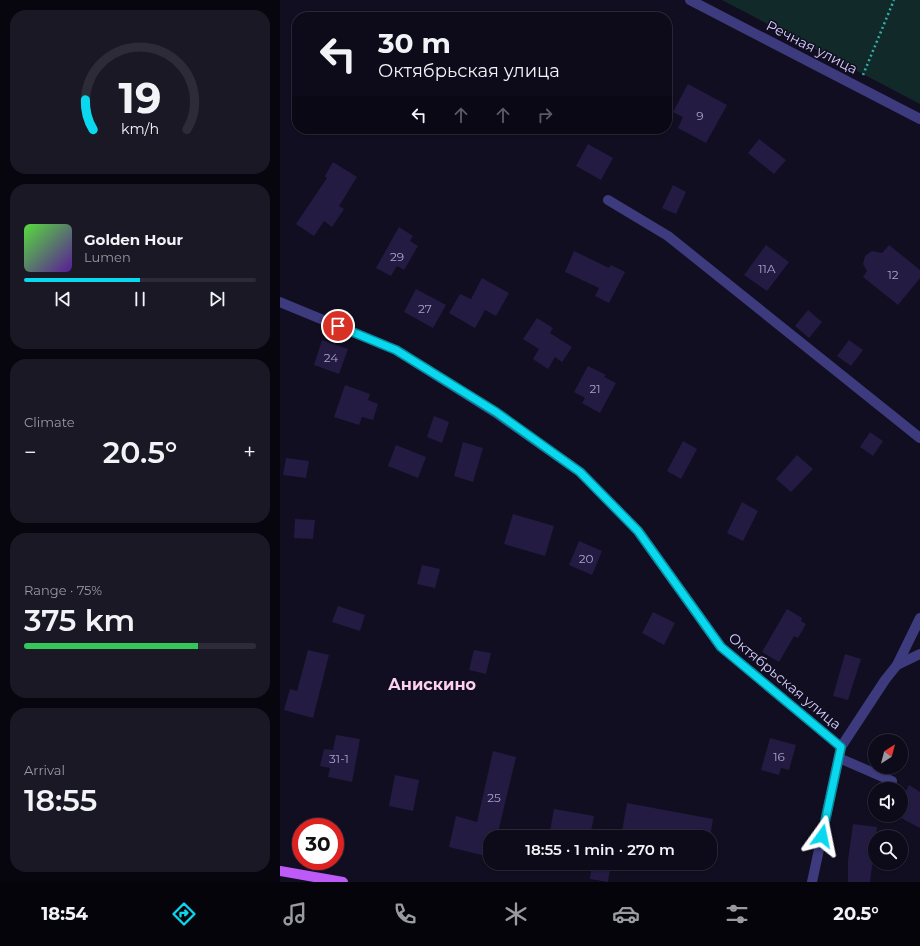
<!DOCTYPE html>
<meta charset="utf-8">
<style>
body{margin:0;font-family:Montserrat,sans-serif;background:#1b1826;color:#f1f3f6;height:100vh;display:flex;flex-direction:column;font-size:15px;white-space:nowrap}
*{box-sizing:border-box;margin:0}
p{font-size:13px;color:#9a9aa2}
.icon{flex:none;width:22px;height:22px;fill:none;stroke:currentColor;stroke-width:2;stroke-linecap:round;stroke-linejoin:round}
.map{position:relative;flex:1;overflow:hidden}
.drawer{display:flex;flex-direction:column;gap:10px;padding:10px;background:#07060e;width:280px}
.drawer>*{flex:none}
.hud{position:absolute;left:12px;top:12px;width:380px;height:122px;border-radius:16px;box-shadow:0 1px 3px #0004,0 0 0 1px #2d2b38;background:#0d0a19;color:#f1f3f6;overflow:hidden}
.needle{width:26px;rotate:36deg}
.controls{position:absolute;left:588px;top:734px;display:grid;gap:8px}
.controls a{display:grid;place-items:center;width:40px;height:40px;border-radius:50%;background:#0d0a19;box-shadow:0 1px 3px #0004,0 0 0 1px #2d2b38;font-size:20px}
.speed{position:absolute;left:12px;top:818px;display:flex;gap:8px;font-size:20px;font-weight:700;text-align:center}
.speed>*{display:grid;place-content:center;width:52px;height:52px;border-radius:50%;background:#0d0a19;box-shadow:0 1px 3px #0004,0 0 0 1px #2d2b38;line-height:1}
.speed .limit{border:6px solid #d22;background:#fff;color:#111}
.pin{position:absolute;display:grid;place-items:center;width:34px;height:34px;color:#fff;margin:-17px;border:2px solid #fff;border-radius:50%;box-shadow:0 1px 4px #0007}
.me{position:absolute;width:44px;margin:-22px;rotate:12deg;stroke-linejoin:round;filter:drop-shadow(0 0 3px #0008)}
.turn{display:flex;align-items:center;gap:14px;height:84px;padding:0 20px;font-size:18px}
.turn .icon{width:52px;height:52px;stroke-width:2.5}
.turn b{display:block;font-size:28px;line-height:34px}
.lanes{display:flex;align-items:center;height:38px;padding:0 20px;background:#0003;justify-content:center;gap:20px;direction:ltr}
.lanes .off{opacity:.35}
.big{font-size:30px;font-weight:600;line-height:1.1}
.drawer .card{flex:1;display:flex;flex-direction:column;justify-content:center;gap:6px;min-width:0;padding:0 14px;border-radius:16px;background:#1b1826}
.drawer .dial{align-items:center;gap:0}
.dial svg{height:104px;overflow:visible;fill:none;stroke:#2d2b38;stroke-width:7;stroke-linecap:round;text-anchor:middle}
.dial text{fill:#f1f3f6;stroke:none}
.song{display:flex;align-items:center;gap:12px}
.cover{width:48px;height:48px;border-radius:6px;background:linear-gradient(135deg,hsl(110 70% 55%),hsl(270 70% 35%))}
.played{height:4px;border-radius:2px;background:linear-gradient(90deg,#0ad8ef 50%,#2d2b38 50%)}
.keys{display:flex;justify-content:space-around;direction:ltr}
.heat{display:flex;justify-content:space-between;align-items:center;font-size:22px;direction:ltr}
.charge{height:6px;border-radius:3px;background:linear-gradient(90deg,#34c759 75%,#2d2b38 0)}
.trip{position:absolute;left:203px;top:830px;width:234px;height:40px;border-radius:16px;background:#0d0a19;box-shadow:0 1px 3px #0004,0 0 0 1px #2d2b38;font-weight:600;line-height:40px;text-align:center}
.menu{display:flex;height:64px;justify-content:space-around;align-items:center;background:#05040a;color:#9a9aa2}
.menu .icon{width:28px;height:28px}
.menu .on{color:#0ad8ef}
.menu b{font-size:18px;color:#f1f3f6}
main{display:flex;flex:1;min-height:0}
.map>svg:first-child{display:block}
</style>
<main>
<section class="drawer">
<div class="card dial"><svg viewBox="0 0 100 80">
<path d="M14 69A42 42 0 1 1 86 69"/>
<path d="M14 69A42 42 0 0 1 8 46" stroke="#0ad8ef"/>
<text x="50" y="56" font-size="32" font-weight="700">19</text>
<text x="50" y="72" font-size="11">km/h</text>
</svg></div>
<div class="card">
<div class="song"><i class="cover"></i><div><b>Golden Hour</b><p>Lumen</p></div></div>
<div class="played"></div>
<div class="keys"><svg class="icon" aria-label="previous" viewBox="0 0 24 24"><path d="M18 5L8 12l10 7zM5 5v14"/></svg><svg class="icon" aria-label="pause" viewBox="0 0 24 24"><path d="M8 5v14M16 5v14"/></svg><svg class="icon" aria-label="next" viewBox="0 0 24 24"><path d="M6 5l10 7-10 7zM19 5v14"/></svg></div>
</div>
<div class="card"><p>Climate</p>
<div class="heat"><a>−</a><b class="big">20.5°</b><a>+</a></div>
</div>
<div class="card"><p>Range · 75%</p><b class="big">375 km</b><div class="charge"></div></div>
<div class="card"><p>Arrival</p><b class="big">18:55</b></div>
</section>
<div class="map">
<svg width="640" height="882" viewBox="0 0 640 882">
<rect width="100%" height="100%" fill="#110e21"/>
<!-- green -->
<path fill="#112a29" d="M 442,0 L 640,0 L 640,104 Z"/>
<!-- building -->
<g fill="#231b41">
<path d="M 408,84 L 447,105 L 426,143 L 398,128 L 403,117 L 393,112 Z"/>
<path d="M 479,139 L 506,160 L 494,174 L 468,153 Z"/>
<path d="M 308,144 L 333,158 L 321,180 L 296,166 Z"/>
<path d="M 53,162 L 77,177 L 59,206 L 64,209 L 52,227 L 44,221 L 34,236 L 16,224 L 47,178 L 45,176 Z"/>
<path d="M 393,185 L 406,192 L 396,214 L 382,208 Z"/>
<path d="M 119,227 L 133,236 L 130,241 L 138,246 L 124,270 L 117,266 L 111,276 L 96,268 Z"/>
<path d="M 486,245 L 509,262 L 487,291 L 464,275 Z"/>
<path d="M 609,245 L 640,270 L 640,278 L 618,305 L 583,277 L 587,271 L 583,264 L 585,256 L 592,251 L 602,253 Z"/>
<path d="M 294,251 L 329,268 L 331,265 L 345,272 L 329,303 L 315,296 L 319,288 L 285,272 Z"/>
<path d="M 202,278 L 229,293 L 216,316 L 205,310 L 195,328 L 169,313 L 180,294 L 191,299 Z"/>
<path d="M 136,289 L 166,305 L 153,328 L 124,312 Z"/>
<path d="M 528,310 L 542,322 L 529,338 L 515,326 Z"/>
<path d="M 257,318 L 273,328 L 270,333 L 292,347 L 282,362 L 275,357 L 268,369 L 253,359 L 259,349 L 243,339 Z"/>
<path d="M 42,340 L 68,349 L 59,374 L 34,365 Z"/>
<path d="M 569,340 L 583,350 L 571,366 L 557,356 Z"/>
<path d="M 308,366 L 326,375 L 324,377 L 336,383 L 320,413 L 302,403 L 305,398 L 294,392 Z"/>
<path d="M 65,385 L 90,394 L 88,400 L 98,404 L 93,420 L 82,417 L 79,425 L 54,417 Z"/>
<path d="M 154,416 L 169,422 L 162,443 L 147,437 Z"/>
<path d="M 590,432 L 603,441 L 593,456 L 580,447 Z"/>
<path d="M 403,441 L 417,449 L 401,479 L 387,471 Z"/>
<path d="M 183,442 L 203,448 L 193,482 L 174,476 Z"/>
<path d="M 116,445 L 146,457 L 138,478 L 108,466 Z"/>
<path d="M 517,455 L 533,469 L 511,492 L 496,479 Z"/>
<path d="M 6,458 L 29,461 L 26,478 L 3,475 Z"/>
<path d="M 462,502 L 478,511 L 463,541 L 447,533 Z"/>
<path d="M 233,514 L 274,526 L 265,556 L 224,544 Z"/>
<path d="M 15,519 L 35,520 L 33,539 L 14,538 Z"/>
<path d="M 299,541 L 322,551 L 312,575 L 289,565 Z"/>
<path d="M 142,565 L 160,569 L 155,588 L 137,584 Z"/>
<path d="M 58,606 L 85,615 L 80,631 L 52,622 Z"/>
<path d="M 507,609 L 522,618 L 521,621 L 526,624 L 518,638 L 514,636 L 499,662 L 482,652 Z"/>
<path d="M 373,612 L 395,623 L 384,645 L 362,633 Z"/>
<path d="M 28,650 L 49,655 L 33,718 L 4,710 L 10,689 L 17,691 Z"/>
<path d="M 194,650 L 211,653 L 206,674 L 189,670 Z"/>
<path d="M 565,654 L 581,659 L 568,700 L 553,696 Z"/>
<path d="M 56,735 L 80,739 L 72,782 L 48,777 L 50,768 L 40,766 L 44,749 L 53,750 Z"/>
<path d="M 490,738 L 516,745 L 509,770 L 501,768 L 499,775 L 481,770 Z"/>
<path d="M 213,751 L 236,757 L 217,837 L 210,837 L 210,857 L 169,847 L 176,816 L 197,822 Z"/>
<path d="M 115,775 L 139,780 L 133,811 L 109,806 Z"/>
<path d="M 629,785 L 640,792 L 640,828 L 621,818 L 621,800 Z"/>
<path d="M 347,803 L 433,819 L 430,837 L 341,837 Z"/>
<path d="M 274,809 L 314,816 L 310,837 L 269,837 Z"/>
<path d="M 573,824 L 597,827 L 590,882 L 568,882 L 568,860 Z"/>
<path d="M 312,863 L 331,863 L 328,882 L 310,879 Z"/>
</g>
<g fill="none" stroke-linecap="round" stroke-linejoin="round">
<!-- path -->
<path stroke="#33aea6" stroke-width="2.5" stroke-dasharray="2 3" stroke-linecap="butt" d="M 583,75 L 614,0"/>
<!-- service -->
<g stroke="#3d3b7e" stroke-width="10">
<path d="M 328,200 L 388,236 L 640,438"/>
<path d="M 559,758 L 612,781"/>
</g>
<!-- minor -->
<g stroke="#3d3b7e" stroke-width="10">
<path d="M 410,0 L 640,119"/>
<path d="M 0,302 L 116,350 L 216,413 L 300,472 L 358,531 L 441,647 L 561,747"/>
<path d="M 617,665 L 640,618"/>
<path d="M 532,882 L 561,747 L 605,680 L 617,665 L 640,654"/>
</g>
<!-- primary -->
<path stroke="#be5bf8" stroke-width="10" d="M 0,871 L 63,882"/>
</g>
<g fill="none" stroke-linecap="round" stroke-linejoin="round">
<defs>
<path id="route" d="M 58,326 L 116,350 L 216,412 L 300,472 L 358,531 L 441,647 L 561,747 L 542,836"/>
</defs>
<!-- route casing -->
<use href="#route" stroke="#068c9b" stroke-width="10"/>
<!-- route -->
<use href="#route" stroke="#0ad8ef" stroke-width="7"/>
</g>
<g text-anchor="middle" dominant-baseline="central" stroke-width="3" stroke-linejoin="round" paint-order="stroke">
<!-- number labels -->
<g font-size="12" fill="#a8a2ce">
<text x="420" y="115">9</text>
<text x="117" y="256">29</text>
<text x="487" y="268">11А</text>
<text x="613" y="274">12</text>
<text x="145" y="308">27</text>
<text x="51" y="357">24</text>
<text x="315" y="388">21</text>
<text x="306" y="558">20</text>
<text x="499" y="756">16</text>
<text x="59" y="758">31-1</text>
<text x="214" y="797">25</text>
</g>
<!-- street labels -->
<g font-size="14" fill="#d5cffd" stroke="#110e21">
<text transform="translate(532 47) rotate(27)">Речная улица</text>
<text transform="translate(505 681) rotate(40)">Октябрьская улица</text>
</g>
<!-- quarter labels -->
<g font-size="16" font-weight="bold" fill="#fdd1ed" stroke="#110e21">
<text x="152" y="684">Анискино</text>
</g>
</g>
</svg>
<div class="controls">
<a><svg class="needle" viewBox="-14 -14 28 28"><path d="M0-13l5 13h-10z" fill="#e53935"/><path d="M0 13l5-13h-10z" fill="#9a9aa2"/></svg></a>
<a><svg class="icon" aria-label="sound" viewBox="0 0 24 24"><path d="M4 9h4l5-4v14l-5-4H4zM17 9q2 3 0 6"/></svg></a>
<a><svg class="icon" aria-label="search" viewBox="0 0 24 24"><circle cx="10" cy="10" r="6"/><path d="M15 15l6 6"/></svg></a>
</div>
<div class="speed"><div class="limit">30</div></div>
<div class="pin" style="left:58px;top:326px;background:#d93025"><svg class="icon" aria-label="arrive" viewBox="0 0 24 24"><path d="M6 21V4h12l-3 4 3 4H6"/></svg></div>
<svg class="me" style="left:542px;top:836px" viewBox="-20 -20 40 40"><path d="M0-17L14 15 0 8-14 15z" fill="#0ad8ef" stroke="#fff" stroke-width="4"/></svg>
<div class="trip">18:55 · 1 min · 270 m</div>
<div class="hud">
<div class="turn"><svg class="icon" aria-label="left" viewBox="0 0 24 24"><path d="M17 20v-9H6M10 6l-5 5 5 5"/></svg><div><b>30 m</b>Октябрьская улица</div></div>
<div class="lanes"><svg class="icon" aria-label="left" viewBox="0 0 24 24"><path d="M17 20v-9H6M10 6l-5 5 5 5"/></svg><svg class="icon off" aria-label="ahead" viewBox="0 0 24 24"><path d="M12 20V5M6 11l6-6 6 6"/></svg><svg class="icon off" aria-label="ahead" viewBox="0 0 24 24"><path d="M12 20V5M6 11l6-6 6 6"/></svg><svg class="icon off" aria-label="right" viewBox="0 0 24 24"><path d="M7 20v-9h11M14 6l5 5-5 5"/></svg></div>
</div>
</div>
</main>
<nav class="menu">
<b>18:54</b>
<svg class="icon on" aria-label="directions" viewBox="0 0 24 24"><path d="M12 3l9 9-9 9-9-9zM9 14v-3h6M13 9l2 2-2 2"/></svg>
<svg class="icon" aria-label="music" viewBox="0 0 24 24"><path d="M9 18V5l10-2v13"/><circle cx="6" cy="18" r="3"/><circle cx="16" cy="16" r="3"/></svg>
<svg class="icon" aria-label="phone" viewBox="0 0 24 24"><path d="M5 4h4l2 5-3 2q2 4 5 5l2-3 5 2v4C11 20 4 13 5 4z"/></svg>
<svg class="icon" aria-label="climate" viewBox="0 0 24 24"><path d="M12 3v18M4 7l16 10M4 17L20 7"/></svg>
<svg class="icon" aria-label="car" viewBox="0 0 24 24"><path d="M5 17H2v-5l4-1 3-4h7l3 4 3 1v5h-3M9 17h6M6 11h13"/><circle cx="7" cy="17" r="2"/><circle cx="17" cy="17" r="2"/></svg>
<svg class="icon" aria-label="filters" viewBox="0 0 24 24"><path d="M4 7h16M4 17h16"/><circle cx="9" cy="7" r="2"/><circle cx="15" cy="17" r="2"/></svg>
<b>20.5°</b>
</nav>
